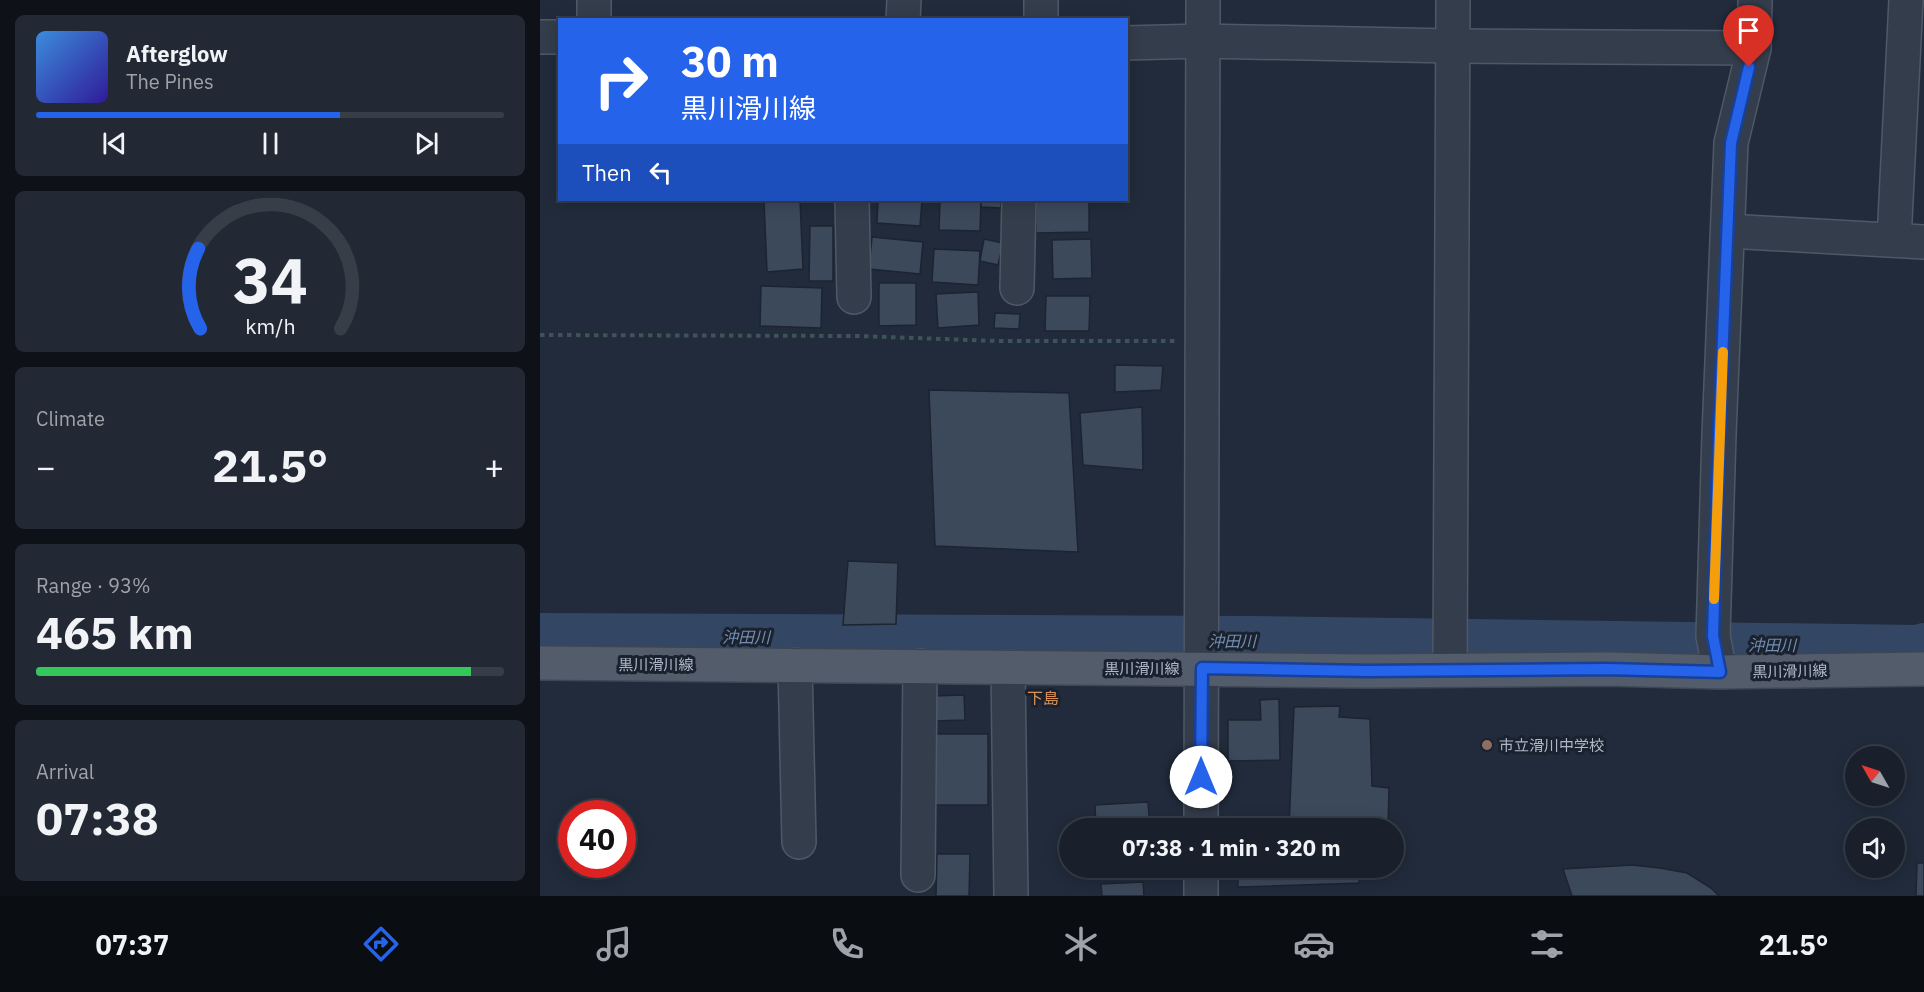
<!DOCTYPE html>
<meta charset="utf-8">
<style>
body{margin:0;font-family:"IBM Plex Sans","Noto Sans JP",sans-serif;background:#222834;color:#f1f3f6;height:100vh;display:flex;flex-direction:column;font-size:22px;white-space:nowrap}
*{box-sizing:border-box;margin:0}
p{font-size:20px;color:#9fa3a9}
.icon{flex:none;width:33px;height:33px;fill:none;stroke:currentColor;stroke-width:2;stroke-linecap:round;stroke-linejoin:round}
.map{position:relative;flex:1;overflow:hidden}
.panel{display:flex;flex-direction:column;gap:15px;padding:15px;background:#0e1218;width:540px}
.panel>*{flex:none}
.guide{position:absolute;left:18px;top:18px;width:570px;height:183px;border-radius:0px;box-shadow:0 3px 15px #0003,0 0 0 2px #373e48;background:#2563eb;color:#fff;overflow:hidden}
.needle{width:39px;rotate:309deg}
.fabs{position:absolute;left:1305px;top:746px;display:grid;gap:12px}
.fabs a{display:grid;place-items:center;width:60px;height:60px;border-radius:50%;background:#19202c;box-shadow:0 3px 15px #0003,0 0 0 2px #373e48;font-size:30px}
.speed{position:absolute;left:18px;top:800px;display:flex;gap:12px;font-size:30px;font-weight:700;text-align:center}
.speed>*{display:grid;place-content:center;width:78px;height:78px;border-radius:50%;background:#19202c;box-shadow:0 3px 15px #0003,0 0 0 2px #373e48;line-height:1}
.speed .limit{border:9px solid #d22;background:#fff;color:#111}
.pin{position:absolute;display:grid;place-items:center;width:51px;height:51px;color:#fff;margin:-62px -26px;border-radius:50% 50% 50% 0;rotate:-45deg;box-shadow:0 0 6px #0007}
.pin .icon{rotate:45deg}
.me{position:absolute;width:66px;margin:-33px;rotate:0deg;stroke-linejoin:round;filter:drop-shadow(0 0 4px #0008)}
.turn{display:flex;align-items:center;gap:21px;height:126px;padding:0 24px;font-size:27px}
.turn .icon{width:78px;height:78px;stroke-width:2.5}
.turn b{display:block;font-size:42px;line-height:51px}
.then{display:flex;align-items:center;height:57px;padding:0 24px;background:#0003;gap:12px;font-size:22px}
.big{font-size:45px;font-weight:700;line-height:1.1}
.panel .widget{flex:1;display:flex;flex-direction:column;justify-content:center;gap:9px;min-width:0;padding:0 21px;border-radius:9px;background:#222834}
.panel .dial{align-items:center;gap:0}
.dial svg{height:156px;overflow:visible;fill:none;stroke:#373e48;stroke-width:7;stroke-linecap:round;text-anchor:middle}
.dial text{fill:#f1f3f6;stroke:none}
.song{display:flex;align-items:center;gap:18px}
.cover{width:72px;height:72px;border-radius:9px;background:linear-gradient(135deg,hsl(210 70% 55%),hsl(250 70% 35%))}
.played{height:6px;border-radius:3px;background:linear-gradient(90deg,#2563eb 65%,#373e48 65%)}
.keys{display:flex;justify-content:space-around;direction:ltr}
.heat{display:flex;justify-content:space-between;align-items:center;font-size:33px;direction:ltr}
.charge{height:9px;border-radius:4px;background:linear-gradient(90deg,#34c759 93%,#373e48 0)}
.trip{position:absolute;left:519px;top:818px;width:345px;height:60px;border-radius:30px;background:#19202c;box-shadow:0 3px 15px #0003,0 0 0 2px #373e48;font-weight:700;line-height:60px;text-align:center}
.tab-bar{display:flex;height:96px;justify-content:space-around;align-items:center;background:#0a0d12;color:#9fa3a9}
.tab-bar .icon{width:42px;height:42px}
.tab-bar .active{color:#2563eb}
.tab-bar b{font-size:27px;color:#f1f3f6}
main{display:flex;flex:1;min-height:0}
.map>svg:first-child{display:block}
</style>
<main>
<section class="panel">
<div class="widget">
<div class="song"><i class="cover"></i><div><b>Afterglow</b><p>The Pines</p></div></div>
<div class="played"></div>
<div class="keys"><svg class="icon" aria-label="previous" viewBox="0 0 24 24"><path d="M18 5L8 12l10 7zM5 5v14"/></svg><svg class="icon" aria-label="pause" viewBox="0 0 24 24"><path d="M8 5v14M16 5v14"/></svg><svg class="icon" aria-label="next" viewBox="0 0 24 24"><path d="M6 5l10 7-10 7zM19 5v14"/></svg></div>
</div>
<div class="widget dial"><svg viewBox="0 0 100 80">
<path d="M14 69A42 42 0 1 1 86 69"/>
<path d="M14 69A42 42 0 0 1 13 28" stroke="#2563eb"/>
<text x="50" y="56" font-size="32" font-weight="700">34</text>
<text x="50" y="72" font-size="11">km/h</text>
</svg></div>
<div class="widget"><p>Climate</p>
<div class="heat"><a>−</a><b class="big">21.5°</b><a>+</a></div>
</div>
<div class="widget"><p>Range · 93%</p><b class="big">465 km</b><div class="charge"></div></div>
<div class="widget"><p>Arrival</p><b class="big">07:38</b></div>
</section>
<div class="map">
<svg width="1384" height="896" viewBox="0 0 1384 896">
<rect width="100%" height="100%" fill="#212b3b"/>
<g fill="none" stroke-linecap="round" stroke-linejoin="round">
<!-- river -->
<path stroke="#334663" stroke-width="46" d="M 0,636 L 710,639 L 1378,648 L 1384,646"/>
</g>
<!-- building -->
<g fill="#3c495b" stroke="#1c2431" stroke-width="1.5">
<path d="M 224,200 L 260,200 L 263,269 L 227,272 Z"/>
<path d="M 338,200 L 382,200 L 380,226 L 337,223 Z"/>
<path d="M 400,200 L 441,200 L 440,231 L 399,230 Z"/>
<path d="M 441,200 L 461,200 L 461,208 L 441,207 Z"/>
<path d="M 496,200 L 549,200 L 549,232 L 496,233 Z"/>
<path d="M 270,226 L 293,226 L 293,281 L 269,281 Z"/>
<path d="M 332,237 L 383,242 L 380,274 L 329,269 Z"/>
<path d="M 444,239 L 463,243 L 458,265 L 440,261 Z"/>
<path d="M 551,239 L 552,278 L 513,279 L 512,240 Z"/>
<path d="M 394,249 L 440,251 L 438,285 L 392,282 Z"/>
<path d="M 339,283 L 376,283 L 376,325 L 339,326 Z"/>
<path d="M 221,286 L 282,288 L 281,328 L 220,326 Z"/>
<path d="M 438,292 L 439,325 L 398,328 L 396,294 Z"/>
<path d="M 506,296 L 550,296 L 549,331 L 505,331 Z"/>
<path d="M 455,313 L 480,314 L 479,329 L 454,328 Z"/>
<path d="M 575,365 L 623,366 L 621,390 L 575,392 Z"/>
<path d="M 389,390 L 529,393 L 538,552 L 395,546 Z"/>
<path d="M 602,407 L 603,470 L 543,465 L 540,413 Z"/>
<path d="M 308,561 L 358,563 L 356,624 L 303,625 Z"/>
<path d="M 424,695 L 425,720 L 395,721 L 394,696 Z"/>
<path d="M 739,699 L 740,760 L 688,761 L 688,720 L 721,720 L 720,700 Z"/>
<path d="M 800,706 L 799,717 L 830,719 L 832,786 L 849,788 L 848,828 L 749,828 L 754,707 Z"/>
<rect x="395" y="734" width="53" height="71"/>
<path d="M 608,802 L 610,828 L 556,828 L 555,805 Z"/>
<path d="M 397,854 L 430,854 L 429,896 L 396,896 Z"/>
<path d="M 1377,863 L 1384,863 L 1384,896 L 1376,896 Z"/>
<path d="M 1092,865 L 1120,868 L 1147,873 L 1171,888 L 1179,896 L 1032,896 L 1023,869 Z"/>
<path d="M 698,867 L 819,867 L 819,883 L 698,887 Z"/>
<path d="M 603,882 L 604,896 L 562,896 L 561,884 Z"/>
</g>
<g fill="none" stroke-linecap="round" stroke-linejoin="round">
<defs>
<g id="minor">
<path d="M 501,0 L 501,20"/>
<path d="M 54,20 L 54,0"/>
<path d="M 363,20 L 364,0"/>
<path d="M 0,37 L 20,37"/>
<path d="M 586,43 L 662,41 L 912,46 L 1214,48"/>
<path d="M 312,200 L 314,297"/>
<path d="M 1188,231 L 1384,242"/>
<path d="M 1354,240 L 1366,0"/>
<path d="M 477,288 L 479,200"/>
<path d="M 255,665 L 259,842"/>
<path d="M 468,667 L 471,896"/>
<path d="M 910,670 L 913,0"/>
<path d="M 1180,672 L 1173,636 L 1179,434 L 1191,143 L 1214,48 L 1215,0"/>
<path d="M 661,828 L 663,0"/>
<path d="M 378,875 L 380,666"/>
<path d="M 661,896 L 661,867"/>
</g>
<path id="major" d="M 0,663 L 827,671 L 1067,669 L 1180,672 L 1384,669"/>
</defs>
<!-- minor casing -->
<use href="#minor" stroke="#4f5866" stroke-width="36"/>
<!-- major casing -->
<use href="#major" stroke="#3e4654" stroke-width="36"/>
<!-- path -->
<path stroke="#3d5456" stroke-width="4" stroke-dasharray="4.5 4.5" stroke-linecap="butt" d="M 0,335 L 319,336 L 458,341 L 635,341"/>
<!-- minor -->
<use href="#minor" stroke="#343d4b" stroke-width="33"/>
<!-- major -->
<use href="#major" stroke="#525c6b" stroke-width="33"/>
</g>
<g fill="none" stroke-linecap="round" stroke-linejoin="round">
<defs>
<path id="route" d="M 661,777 L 662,668 L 827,671 L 1067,669 L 1180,672 L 1173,636 L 1179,434 L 1191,143 L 1209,67"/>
</defs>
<!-- route casing -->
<use href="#route" stroke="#184099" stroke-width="15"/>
<!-- route -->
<use href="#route" stroke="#2563eb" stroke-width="10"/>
<!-- slow -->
<path stroke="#f59e0b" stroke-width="10" d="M 1174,599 L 1183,352"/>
</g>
<!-- markers -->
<circle fill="#8d6e63" stroke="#1a222f" stroke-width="2" cx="947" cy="745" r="6"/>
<g text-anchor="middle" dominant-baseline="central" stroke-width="6" stroke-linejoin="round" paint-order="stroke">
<!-- street labels -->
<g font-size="15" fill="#afb8c7" stroke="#1a222f">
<text x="116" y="664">黒川滑川線</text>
<text x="602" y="668">黒川滑川線</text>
<text transform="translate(1250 671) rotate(-1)">黒川滑川線</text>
</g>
<!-- poi labels -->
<g font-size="15" fill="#afb8c7" stroke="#1a222f" text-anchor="start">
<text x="959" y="745">市立滑川中学校</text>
</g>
<!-- water labels -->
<g font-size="16" font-style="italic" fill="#758eb1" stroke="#1a222f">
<text x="206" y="637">沖田川</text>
<text x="692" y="641">沖田川</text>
<text x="1232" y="645">沖田川</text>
</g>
<!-- neighbourhood labels -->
<g font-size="16" fill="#d89259" stroke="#1a222f">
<text x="503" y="698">下島</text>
</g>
</g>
</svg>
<div class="fabs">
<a><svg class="needle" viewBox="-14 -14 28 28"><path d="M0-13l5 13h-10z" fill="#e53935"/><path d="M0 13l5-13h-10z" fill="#9fa3a9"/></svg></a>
<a><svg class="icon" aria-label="sound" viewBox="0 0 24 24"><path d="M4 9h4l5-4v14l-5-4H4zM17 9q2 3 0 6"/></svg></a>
</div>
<div class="speed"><div class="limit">40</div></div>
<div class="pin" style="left:1209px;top:67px;background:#d93025"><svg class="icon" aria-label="arrive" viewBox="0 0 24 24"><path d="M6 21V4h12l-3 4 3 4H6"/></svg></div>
<svg class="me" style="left:661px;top:777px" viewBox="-20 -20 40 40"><circle r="19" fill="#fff"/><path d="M0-13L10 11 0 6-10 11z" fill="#2563eb"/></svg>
<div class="trip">07:38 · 1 min · 320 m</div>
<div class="guide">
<div class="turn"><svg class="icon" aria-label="right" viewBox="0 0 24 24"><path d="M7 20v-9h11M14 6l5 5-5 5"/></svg><div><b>30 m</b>黒川滑川線</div></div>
<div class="then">Then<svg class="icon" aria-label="left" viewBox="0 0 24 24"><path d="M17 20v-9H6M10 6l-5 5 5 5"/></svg></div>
</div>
</div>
</main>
<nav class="tab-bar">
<b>07:37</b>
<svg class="icon active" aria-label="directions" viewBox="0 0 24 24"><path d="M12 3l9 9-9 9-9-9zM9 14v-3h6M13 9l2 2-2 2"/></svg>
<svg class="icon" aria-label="music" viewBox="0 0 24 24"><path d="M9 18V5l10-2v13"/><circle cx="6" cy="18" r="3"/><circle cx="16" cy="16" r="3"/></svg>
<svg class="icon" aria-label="phone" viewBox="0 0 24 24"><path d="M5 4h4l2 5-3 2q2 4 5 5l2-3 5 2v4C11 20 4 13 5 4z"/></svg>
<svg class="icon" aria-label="climate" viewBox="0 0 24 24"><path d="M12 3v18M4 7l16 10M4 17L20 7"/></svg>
<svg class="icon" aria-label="car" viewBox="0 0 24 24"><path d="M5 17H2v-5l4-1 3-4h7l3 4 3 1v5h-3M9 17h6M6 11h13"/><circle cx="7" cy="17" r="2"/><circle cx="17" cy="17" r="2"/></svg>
<svg class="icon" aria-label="filters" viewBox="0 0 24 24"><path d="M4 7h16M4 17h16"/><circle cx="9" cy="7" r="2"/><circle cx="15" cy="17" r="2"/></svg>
<b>21.5°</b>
</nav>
